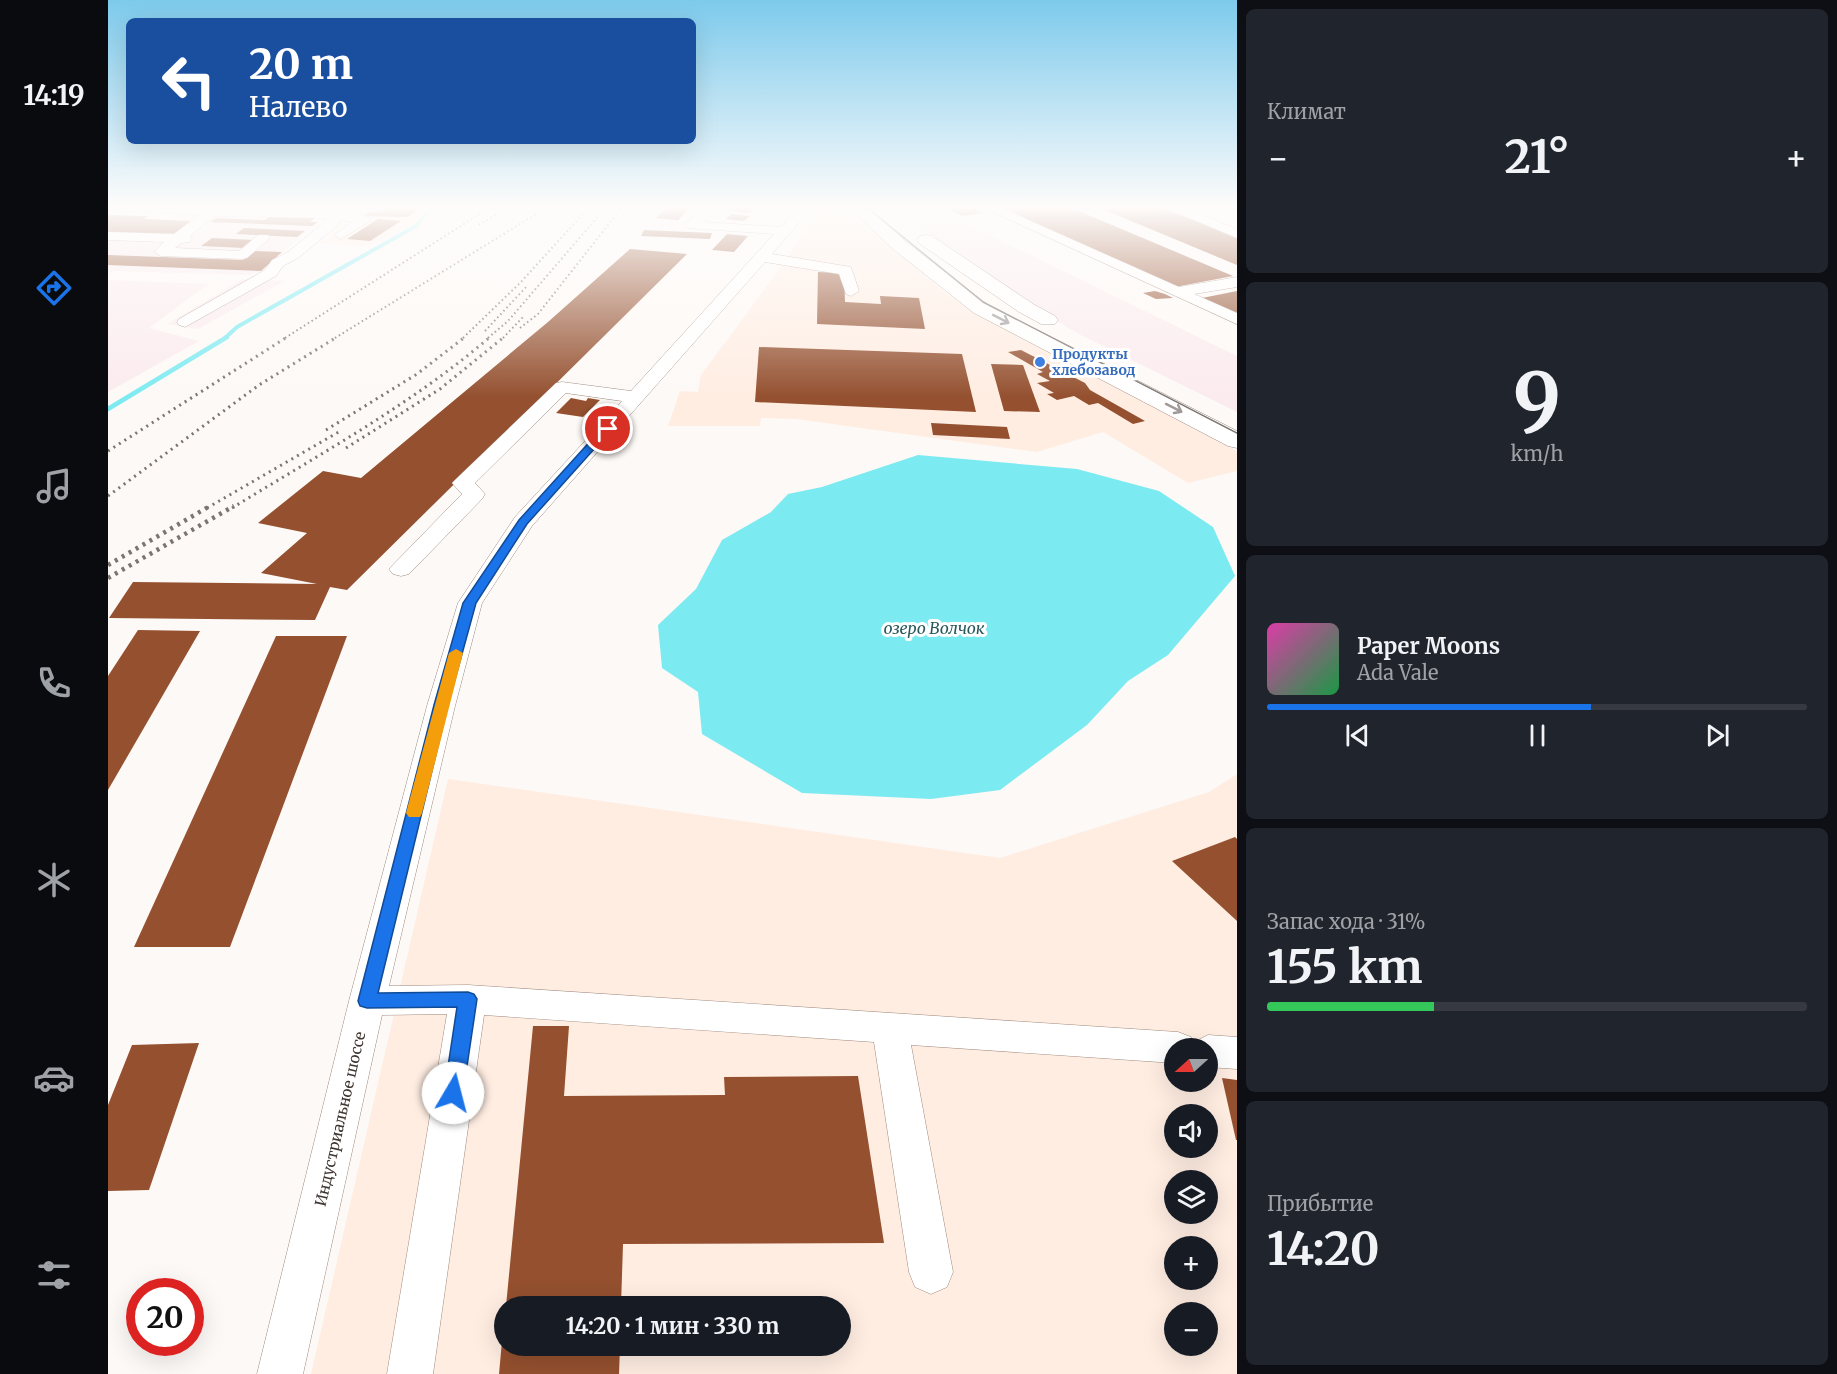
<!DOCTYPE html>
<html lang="ru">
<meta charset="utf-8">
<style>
body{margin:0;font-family:Merriweather,serif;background:#20242c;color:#f1f3f6;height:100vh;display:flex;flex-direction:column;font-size:22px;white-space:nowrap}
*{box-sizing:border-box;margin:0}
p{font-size:20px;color:#9ea1a6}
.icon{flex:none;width:33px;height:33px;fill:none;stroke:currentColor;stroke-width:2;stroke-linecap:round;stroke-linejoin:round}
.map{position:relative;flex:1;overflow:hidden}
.details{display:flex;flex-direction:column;gap:9px;padding:9px;background:#0d0f14;width:600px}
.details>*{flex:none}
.hud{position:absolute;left:18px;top:18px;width:570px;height:126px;border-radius:9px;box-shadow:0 6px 24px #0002;background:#1a4fa0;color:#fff;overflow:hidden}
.needle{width:39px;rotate:249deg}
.tools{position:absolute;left:1056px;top:1038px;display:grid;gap:12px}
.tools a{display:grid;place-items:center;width:54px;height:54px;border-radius:50%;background:#171b24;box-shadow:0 6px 24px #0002;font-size:30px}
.speed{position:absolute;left:18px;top:1278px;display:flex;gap:12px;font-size:30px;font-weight:700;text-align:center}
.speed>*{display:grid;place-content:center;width:78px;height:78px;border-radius:50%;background:#171b24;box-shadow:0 6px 24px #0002;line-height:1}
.speed .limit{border:9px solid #d22;background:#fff;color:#111}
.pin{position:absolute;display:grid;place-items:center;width:51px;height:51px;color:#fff;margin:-26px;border:3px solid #fff;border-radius:50%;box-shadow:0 2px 6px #0007}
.me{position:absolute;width:66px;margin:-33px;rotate:8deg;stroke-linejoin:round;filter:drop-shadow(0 0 4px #0008)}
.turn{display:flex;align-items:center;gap:21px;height:126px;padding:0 24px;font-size:27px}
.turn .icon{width:78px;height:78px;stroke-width:2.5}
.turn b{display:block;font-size:42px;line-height:51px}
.big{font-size:45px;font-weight:700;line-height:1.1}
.details .tile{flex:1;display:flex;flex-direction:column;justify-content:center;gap:9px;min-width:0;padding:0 21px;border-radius:9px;background:#20242c}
.details .dial{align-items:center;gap:0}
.dial b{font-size:78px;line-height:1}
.song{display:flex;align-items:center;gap:18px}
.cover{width:72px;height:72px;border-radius:9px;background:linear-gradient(135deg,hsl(320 70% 55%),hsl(140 70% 35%))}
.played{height:6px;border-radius:3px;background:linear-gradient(90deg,#1a73e8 60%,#363941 60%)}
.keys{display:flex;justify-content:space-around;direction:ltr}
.heat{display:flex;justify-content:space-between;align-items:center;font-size:33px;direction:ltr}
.charge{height:9px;border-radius:4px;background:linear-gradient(90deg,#34c759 31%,#363941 0)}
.trip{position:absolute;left:386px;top:1296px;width:357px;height:60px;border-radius:30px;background:#171b24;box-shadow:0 6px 24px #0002;font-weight:700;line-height:60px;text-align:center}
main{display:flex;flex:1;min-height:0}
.dock{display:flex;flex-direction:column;width:108px;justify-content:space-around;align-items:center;background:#090b0e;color:#9ea1a6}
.dock .icon{width:42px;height:42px}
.dock .selected{color:#1a73e8}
.dock b{font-size:27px;color:#f1f3f6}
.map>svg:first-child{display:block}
</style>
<main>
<nav class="dock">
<b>14:19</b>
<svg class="icon selected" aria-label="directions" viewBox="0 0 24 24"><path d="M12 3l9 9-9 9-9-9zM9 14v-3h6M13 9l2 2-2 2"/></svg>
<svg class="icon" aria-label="music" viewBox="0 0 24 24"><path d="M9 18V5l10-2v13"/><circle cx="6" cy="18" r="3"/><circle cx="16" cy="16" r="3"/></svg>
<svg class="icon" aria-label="phone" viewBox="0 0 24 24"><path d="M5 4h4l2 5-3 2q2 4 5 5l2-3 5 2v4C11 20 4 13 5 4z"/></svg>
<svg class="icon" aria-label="climate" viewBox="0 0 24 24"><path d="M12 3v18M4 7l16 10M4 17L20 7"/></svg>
<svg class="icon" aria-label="car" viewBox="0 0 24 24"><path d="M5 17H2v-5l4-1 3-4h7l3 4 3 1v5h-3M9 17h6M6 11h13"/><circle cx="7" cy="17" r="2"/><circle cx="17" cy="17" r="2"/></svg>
<svg class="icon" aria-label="filters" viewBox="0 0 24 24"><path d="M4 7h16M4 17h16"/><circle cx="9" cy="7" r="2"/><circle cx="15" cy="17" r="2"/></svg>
</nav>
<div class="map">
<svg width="1129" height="1374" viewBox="0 0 1129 1374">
<rect width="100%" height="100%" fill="#fdf9f6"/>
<!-- built -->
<g fill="#ffede2" fill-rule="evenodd">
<path d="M 734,206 L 839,294 L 868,313 L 1129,451 L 1129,471 L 1080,483 L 995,432 L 929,452 L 688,419 L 653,418 L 652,426 L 560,426 L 572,391 L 590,392 L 593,375 L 679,259 L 709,207 Z"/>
<path d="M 282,209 L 314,211 L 302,225 L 260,246 L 207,243 L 218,240 L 222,237 L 216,236 L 235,221 L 257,212 L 274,214 Z"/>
<path d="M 1129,774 L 1129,1374 L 203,1374 L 340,779 L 892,858 L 1101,792 ZM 1066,1048 L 1100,1048 L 1100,1082 L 1066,1082 ZM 1066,1114 L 1100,1114 L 1100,1148 L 1066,1148 ZM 1066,1180 L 1100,1180 L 1100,1214 L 1066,1214 ZM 1066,1246 L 1100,1246 L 1100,1280 L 1066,1280 ZM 396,1306 L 732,1306 L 732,1346 L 396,1346 ZM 1066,1312 L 1100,1312 L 1100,1346 L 1066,1346 Z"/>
</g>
<!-- industrial -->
<g fill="#fbebee">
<path d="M 0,215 L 130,217 L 129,219 L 210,222 L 153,271 L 141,275 L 6,271 L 0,274 Z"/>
<path d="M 853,221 L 1129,356 L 1129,412 L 971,334 L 904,294 L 844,254 L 810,226 Z"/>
<path d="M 135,279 L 176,281 L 90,329 L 59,324 Z"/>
<path d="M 0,280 L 100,284 L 41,328 L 91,341 L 0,392 Z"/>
</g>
<!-- water -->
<path fill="#7ceaf1" d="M 810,455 L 969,469 L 1051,491 L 1105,527 L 1127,576 L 1060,655 L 1020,681 L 979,725 L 892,790 L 823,799 L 694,793 L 594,734 L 590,692 L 554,668 L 550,625 L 588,589 L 614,540 L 663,512 L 680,494 L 714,487 Z"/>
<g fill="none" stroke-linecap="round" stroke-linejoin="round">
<!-- stream-far1 -->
<path stroke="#7ceaf1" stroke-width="4" d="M 117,338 L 129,327 L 308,226 L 325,206"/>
<!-- stream -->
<path stroke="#7ceaf1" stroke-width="4.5" d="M 0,409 L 119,337"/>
</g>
<!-- building -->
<g fill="#94502f">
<path d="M 560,206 L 584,206 L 570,220 L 548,218 Z"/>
<path d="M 628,206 L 649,206 L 642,213 L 622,211 Z"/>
<path d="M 836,206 L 862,206 L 876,213 L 854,216 Z"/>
<path d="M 889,206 L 959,206 L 1125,276 L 1067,287 Z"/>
<path d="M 987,206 L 1050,206 L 1129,237 L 1129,265 Z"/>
<path d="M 286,208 L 310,210 L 299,217 L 255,216 L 263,211 Z"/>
<path d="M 624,214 L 642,216 L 636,221 L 617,219 Z"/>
<path d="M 0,215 L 40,216 L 36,219 L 83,221 L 65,235 L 0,233 Z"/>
<path d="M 162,216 L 209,216 L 202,222 L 210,222 L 204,226 L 102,222 L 108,218 L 157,220 Z"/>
<path d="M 270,219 L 293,221 L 262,241 L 239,239 Z"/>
<path d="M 136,228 L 197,231 L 189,237 L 128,234 Z"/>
<path d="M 536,230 L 604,233 L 602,239 L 533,236 Z"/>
<path d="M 619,234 L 640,236 L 626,252 L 604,250 Z"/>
<path d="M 104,238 L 147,240 L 137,248 L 93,246 Z"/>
<path d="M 522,249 L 579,254 L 239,590 L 222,587 L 207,620 L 1,618 L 25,582 L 209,584 L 153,573 L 199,533 L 150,523 L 215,471 L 253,478 L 440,322 Z"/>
<path d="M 146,251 L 174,252 L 153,271 L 0,265 L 0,255 L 135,260 Z"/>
<path d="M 710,272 L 736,273 L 737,302 L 773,304 L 772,296 L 811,298 L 817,329 L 709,324 Z"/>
<path d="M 1047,291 L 1057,294 L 1065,298 L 1048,299 L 1035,293 Z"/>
<path d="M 1129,291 L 1129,314 L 1094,298 Z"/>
<path d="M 651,347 L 854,354 L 868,412 L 647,402 Z"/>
<path d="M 913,350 L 977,383 L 982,390 L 1037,421 L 1025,424 L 990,403 L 981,405 L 966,396 L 949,400 L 939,394 L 946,393 L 929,383 L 942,381 L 929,374 L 935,372 L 900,352 Z"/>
<path d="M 883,364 L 915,365 L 932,412 L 896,411 Z"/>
<path d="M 463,398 L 478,401 L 480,398 L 492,400 L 475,417 L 448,413 Z"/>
<path d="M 823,423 L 899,427 L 902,439 L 825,435 Z"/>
<path d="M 30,630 L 92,631 L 0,790 L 0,676 Z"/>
<path d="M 168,636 L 239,636 L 122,947 L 26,947 Z"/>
<path d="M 1127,837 L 1129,839 L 1129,921 L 1064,861 Z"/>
<path d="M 425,1026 L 461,1026 L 456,1096 L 617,1095 L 616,1077 L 750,1076 L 776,1243 L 515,1244 L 513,1306 L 398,1306 Z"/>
<path d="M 91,1043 L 41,1190 L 0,1191 L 0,1105 L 24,1045 Z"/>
<path d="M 1114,1078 L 1129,1080 L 1129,1140 L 1128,1140 Z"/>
<path d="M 394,1341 L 396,1346 L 512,1346 L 511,1374 L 391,1374 Z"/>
</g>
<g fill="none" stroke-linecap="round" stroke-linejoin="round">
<defs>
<g id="minor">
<path d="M 0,206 L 224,210 L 251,206 L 284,206 L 278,210 L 248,214 L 261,217 L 263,220 L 233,239 L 226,235 L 244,222 L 232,220 L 231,224 L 190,258 L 175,266 L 168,276 L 77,327 L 71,325 L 69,322 L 71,319 L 157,270 L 164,260 L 180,252 L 219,220 L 218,218 L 106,216 L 82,236 L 84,239 L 82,242 L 73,243 L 67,248 L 131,251 L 150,235 L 160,235 L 162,238 L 139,258 L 134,259 L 53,256 L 46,252 L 56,242 L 0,240 L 0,232 L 66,234 L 91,215 L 0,210 Z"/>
<path d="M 600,206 L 614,206 L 596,222 L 673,227 L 692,206 L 705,206 L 664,254 L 743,267 L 751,291 L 743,296 L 738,294 L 731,274 L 657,262 L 424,526 L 374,603 L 347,706 L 281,986 L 360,985 L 1070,1032 L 1083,1037 L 1086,1042 L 1100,1035 L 1129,1037 L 1129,1069 L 1100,1067 L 1100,1048 L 1066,1048 L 1066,1063 L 803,1045 L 845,1272 L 839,1287 L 823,1294 L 807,1287 L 801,1272 L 766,1042 L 376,1015 L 325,1374 L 279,1374 L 339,1014 L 274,1015 L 195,1374 L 149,1374 L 241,1001 L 319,706 L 350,603 L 407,517 L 514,401 L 458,393 L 367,483 L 377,494 L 374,499 L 301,574 L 293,576 L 285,574 L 281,569 L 354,494 L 344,483 L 348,479 L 448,383 L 454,382 L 523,391 L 666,234 L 579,228 L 577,225 L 579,222 Z"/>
<path d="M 872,206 L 889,206 L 1071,287 L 1129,277 L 1129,287 L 1086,294 L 1129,313 L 1129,324 Z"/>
<path d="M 1053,206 L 1071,206 L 1129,229 L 1129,238 Z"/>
</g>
<g id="major">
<path d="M 740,206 L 758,206 L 797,241 L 880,305 L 1129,431 L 1129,448 L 1120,446 L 866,313 L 785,249 Z"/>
<path d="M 818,235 L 824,236 L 925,304 L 947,316 L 950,320 L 947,324 L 933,324 L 911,312 L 812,244 L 809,240 L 812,236 Z"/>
</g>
</defs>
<!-- minor casing -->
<use href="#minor" stroke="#9e897e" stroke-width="1"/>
<!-- major casing -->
<use href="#major" stroke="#9e897e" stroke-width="1"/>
<!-- minor -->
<use href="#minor" fill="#fff" fill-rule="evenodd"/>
<!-- major -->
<use href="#major" fill="#fff" fill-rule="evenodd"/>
<!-- tram -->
<path stroke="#7c7470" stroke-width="1.5" d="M 757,206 L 875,302 L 1129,433"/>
<!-- rail-far2 -->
<g stroke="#7c7470" stroke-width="2" stroke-dasharray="1.5 3" stroke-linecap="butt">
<path d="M 371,225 L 403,206"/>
<path d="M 412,328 L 430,314 L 515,206"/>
<path d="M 377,331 L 420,285"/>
<path d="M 177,338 L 384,206"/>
<path d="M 227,338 L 433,211"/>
<path d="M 355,338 L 413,282 L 482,206"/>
<path d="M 380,338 L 400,321 L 499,206"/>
<path d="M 395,338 L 415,317"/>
</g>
<!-- rail-far1 -->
<g stroke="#7c7470" stroke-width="3" stroke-dasharray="2 4.5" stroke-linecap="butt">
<path d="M 218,430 L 309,374 L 357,337"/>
<path d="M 238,448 L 332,389 L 396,337"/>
<path d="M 0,451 L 179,337"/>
<path d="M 0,496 L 151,385 L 229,337"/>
<path d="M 99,508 L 234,430"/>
<path d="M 124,508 C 212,454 304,404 382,337"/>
</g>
<!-- rail -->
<g stroke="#7c7470" stroke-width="4.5" stroke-dasharray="3 5" stroke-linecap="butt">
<path d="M 0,565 L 102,506"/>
<path d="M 0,578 L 126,506"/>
</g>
</g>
<!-- one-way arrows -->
<defs><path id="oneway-shaft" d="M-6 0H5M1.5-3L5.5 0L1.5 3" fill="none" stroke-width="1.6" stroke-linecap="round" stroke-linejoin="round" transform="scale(1.5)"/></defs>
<g stroke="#9f9a98">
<use href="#oneway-shaft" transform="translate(893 319) rotate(27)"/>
<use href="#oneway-shaft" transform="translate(1066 408) rotate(27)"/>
</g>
<!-- sky -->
<linearGradient id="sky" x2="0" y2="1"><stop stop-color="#7dcaec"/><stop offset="0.52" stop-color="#fefcfb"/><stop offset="1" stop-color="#fefcfb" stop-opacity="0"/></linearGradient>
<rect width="1129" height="398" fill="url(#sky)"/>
<!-- route -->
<path fill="#1a73e8" stroke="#114b97" stroke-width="1.5" d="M 496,426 L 504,429 L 419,524 L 368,603 L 340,705 L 270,993 L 360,992 L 366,994 L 369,999 L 355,1093 L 352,1099 L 345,1102 L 338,1099 L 336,1093 L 349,1007 L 259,1008 L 252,1006 L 250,1001 L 326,705 L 355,603 L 411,520 Z"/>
<!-- slow -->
<path fill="#f59e0b" d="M 348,649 L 355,653 L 314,813 L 312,817 L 301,817 L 298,813 L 341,653 Z"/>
<!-- markers -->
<circle fill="#3f7fe0" stroke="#fff" stroke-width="2" cx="932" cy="362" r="6"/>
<g text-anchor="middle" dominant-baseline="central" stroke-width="6" stroke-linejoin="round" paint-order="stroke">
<!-- far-shop labels -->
<g font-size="14" font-weight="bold" fill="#366cbe" stroke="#fff" text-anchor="start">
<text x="944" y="354">Продукты<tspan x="944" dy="16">хлебозавод</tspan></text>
</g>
<!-- street labels -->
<g font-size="15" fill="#3f3631" stroke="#fff">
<text transform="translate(232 1119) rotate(-77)">Индустриальное шоссе</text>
</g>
<!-- water labels -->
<g font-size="16" font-style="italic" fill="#28585c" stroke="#fff">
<text x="826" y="628">озеро Волчок</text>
</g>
</g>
</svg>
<div class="tools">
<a><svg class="needle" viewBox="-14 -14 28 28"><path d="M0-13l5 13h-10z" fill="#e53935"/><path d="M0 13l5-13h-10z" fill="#9ea1a6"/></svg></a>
<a><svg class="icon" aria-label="sound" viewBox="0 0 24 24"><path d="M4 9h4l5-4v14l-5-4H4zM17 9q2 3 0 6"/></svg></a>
<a><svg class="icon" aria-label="layers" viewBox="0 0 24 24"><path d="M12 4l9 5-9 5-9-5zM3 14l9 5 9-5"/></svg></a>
<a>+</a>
<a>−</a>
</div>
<div class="speed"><div class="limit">20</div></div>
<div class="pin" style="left:500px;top:429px;background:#d93025"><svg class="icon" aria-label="arrive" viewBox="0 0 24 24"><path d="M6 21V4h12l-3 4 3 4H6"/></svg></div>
<svg class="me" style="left:345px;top:1093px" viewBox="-20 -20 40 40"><circle r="19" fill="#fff"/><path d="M0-13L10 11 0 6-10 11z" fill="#1a73e8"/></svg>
<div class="trip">14:20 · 1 мин · 330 m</div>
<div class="hud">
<div class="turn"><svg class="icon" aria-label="left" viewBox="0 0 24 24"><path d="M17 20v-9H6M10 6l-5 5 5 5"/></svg><div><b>20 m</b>Налево</div></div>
</div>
</div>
<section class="details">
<div class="tile"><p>Климат</p>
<div class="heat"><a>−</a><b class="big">21°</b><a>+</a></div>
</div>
<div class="tile dial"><b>9</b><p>km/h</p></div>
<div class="tile">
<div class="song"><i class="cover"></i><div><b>Paper Moons</b><p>Ada Vale</p></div></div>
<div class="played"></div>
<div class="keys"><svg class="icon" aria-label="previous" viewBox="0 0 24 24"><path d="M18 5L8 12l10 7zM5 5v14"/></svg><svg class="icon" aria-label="pause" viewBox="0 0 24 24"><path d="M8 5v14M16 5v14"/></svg><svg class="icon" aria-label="next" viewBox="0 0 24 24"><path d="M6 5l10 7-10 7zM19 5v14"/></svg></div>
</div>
<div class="tile"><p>Запас хода · 31%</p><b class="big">155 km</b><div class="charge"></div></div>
<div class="tile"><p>Прибытие</p><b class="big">14:20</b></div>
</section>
</main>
